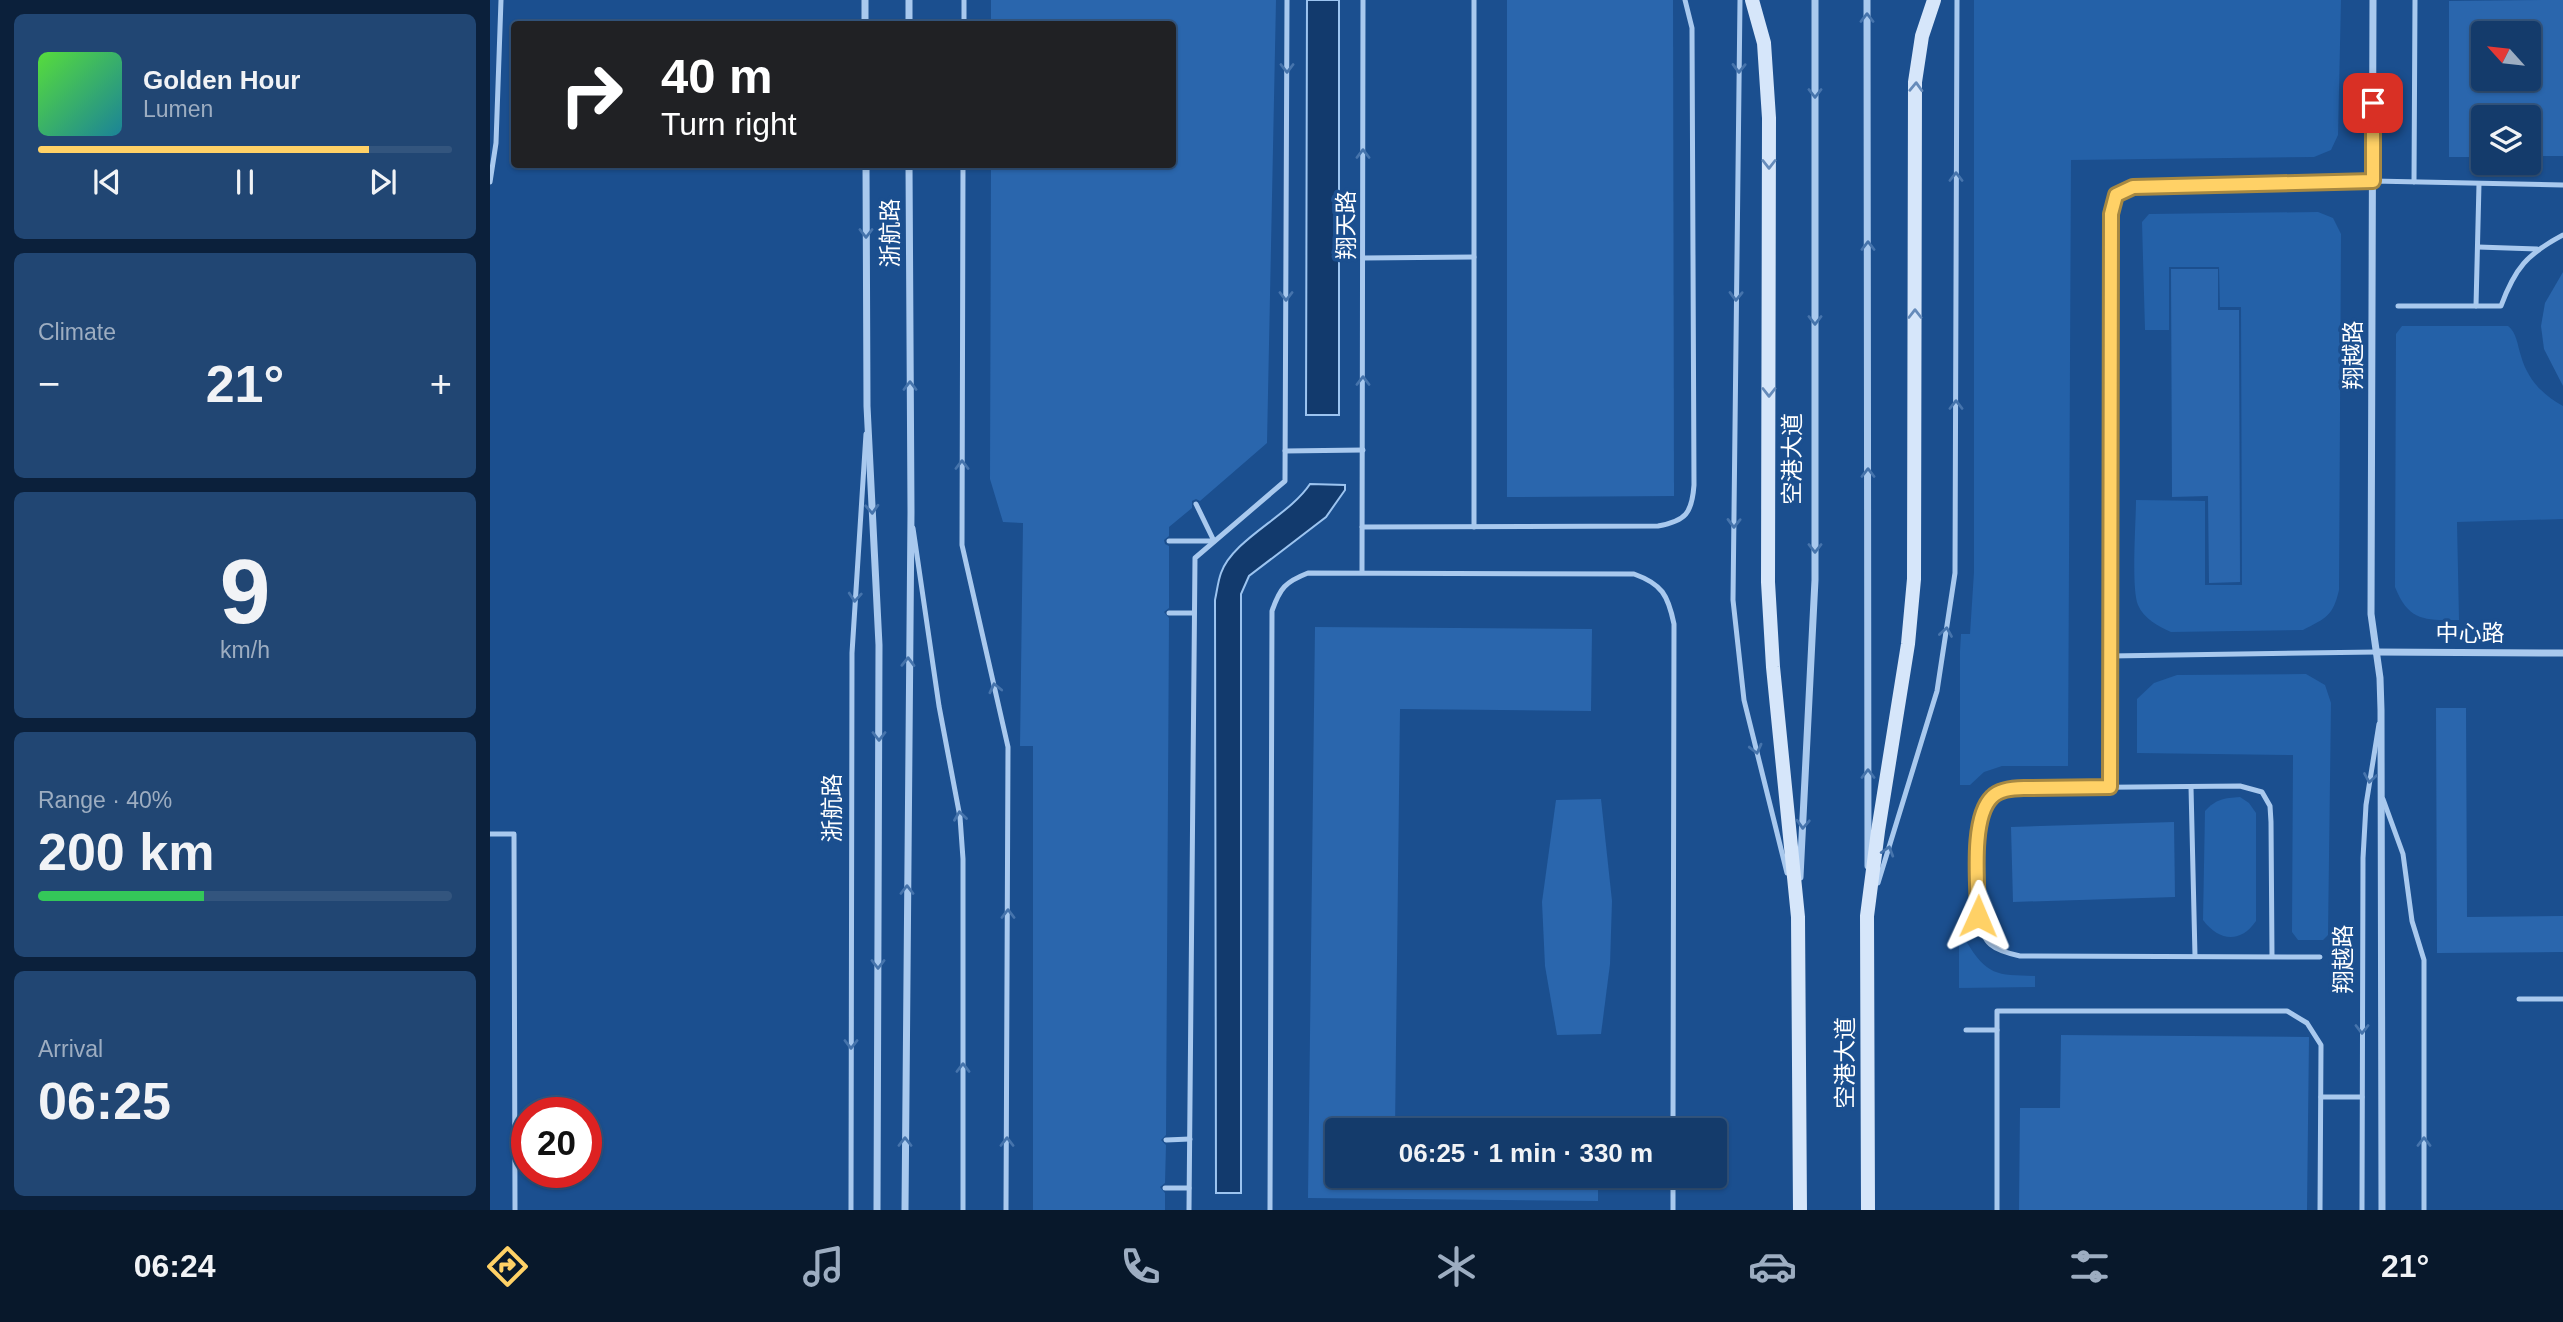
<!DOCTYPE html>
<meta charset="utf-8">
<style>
body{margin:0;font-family:Helvetica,"Noto Sans SC",sans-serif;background:#214673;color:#f1f3f6;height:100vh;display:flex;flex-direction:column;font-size:26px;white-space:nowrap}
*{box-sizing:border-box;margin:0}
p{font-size:23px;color:#9dadc1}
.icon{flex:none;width:38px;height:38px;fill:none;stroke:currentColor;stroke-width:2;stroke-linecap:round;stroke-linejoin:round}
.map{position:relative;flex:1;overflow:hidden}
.side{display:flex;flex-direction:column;gap:14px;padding:14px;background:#0b203b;width:490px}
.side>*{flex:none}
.top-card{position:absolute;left:21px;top:21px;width:665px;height:147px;border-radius:7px;box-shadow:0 2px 5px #0004,0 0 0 2px #33557e;background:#202124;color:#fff;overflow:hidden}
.needle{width:46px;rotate:297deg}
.controls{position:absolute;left:1981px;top:21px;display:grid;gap:14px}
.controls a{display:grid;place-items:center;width:70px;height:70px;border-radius:7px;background:#143b6b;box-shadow:0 2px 5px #0004,0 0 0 2px #33557e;font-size:35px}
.speed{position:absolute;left:21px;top:1097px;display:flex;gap:14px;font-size:35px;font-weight:700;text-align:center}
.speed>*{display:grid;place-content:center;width:91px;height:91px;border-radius:50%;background:#143b6b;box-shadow:0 2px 5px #0004,0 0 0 2px #33557e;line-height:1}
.speed .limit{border:10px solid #d22;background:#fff;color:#111}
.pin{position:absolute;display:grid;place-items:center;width:60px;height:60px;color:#fff;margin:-30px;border-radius:14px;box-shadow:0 4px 10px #0006}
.me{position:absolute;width:77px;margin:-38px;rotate:1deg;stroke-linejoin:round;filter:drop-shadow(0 0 5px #0008)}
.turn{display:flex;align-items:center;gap:24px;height:147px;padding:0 35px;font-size:32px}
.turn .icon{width:91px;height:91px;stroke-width:2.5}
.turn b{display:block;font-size:49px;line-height:60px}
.big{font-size:52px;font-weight:800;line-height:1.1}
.side .card{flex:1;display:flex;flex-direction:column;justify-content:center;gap:10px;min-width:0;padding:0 24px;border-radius:10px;background:#214673}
.side .dial{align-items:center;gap:0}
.dial b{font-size:91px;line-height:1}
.song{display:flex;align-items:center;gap:21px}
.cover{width:84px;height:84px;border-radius:10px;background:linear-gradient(135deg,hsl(110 70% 55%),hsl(190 70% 35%))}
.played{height:7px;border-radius:4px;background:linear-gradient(90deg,#ffd166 80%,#33557e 80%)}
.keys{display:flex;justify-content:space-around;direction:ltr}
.heat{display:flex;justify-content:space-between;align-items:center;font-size:38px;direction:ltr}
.charge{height:10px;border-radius:5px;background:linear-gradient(90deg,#34c759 40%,#33557e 0)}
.trip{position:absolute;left:835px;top:1118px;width:402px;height:70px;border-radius:7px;background:#143b6b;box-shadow:0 2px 5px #0004,0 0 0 2px #33557e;font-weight:800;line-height:70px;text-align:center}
.tabs{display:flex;height:112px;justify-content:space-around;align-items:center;background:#08182b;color:#9dadc1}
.tabs .icon{width:49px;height:49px}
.tabs .on{color:#ffd166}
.tabs b{font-size:32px;color:#f1f3f6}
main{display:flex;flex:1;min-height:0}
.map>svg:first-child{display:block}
</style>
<main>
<section class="side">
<div class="card">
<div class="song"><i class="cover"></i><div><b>Golden Hour</b><p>Lumen</p></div></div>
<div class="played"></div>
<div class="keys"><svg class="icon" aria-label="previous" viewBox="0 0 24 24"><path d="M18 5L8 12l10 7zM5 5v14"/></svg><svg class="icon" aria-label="pause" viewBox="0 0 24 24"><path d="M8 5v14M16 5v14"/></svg><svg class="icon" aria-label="next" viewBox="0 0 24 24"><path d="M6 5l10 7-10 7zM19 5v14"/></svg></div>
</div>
<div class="card"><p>Climate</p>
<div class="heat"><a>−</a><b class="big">21°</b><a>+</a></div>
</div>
<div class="card dial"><b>9</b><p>km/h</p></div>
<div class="card"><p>Range · 40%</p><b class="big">200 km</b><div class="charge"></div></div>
<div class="card"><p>Arrival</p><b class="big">06:25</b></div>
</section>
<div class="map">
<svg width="2073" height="1210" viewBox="0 0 2073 1210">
<rect width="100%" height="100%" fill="#1b4f8f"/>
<!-- green -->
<g fill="#2461a8">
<path d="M 1484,0 L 1851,0 L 1848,135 L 1841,150 L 1824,157 L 1581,160 L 1578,766 L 1512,766 L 1494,772 L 1480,785 L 1470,785 L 1470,651 L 1471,634 L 1480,634 L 1484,572 Z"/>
<path d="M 1828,212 L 1843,218 L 1851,234 L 1849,590 C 1843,616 1836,618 1813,630 L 1681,632 C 1668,626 1654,619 1648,605 C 1641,588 1646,522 1646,500 L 1715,501 L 1715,585 L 1752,585 L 1751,307 L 1730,307 L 1729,267 L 1679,267 L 1679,330 L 1655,330 L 1652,222 L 1659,214 Z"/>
<path d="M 1912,326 L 2018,326 C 2027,333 2027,344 2031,356 C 2037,378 2052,395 2073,406 L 2073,519 L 1967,522 L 1969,620 C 1935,620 1919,622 1905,587 L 1906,334 Z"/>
<path d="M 1816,674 L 1835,685 L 1841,703 L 1838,935 L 1833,940 L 1808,940 L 1802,932 L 1803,755 L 1647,753 L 1647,699 L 1664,683 L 1687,675 Z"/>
<path d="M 1750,797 L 1759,803 L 1766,813 L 1766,921 C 1750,944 1729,941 1713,920 L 1715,811 C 1726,799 1734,798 1750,797 Z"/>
<path d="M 1469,941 L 1476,941 C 1497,976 1507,975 1545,976 L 1545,987 L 1469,988 Z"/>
</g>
<!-- water -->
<g fill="#123a6d" stroke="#9cc4f0" stroke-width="2">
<path d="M 817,0 L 849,0 L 849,415 L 816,415 Z"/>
<path d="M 820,484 L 855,485 L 855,490 L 836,517 L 759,576 L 751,594 L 751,1193 L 726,1193 L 725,600 C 727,591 728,581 731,573 C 743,539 799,516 820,484 Z"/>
</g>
<!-- building -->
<g fill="#2a66ad" fill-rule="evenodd">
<path d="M 501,0 L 786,0 L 777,443 L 710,501 L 706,499 L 702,501 L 702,508 L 679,527 L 679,536 L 674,540 L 675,544 L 679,546 L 679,608 L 674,612 L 679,618 L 676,1135 L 671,1140 L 676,1145 L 675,1183 L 670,1187 L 675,1193 L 675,1210 L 543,1210 L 543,746 L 530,746 L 533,523 L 513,522 L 500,479 L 501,164 L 682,164 L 682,24 L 501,24 Z"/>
<path d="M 1017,0 L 1183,0 L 1184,496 L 1017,497 Z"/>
<path d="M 2057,0 L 2073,0 L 2073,156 L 2039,156 L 2039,117 L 1993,117 L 1993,157 L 1959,157 L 1959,1 ZM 1993,33 L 2039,33 L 2039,79 L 1993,79 Z"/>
<path d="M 1681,269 L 1728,269 L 1728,310 L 1749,310 L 1750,582 L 1719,583 L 1718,496 L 1682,497 Z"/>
<path d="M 2073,272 L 2073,386 L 2054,349 L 2051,326 L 2055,303 Z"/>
<path d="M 825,627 L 1102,629 L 1101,711 L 910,709 L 905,1130 L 847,1130 L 847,1176 L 1108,1176 L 1108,1201 L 818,1198 Z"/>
<path d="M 1946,708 L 1976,708 L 1977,917 L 2073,916 L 2073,952 L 1947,953 Z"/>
<path d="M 1111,799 L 1122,901 L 1120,964 L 1111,1034 L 1067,1035 L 1055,966 L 1052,902 L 1066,800 Z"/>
<path d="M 1684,822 L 1685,897 L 1523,902 L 1521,827 Z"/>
<path d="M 1571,1035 L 1819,1037 L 1817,1210 L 1529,1210 L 1530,1108 L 1570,1108 Z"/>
</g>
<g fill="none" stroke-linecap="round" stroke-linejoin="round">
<!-- service -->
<g stroke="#a9c9ee" stroke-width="5">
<path d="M 1250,0 L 1243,600 L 1254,700 L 1297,873"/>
<path d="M 474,24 L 474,0"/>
<path d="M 473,164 L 472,545 L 518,747 L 516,1210"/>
<path d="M 0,182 L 6,143 L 11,0"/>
<path d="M 1924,182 L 1925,0"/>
<path d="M 1988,247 L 2047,249"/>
<path d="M 873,258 L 984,257"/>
<path d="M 1908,306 L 2011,306 C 2025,268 2037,254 2073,235"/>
<path d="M 1986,306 L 1989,184"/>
<path d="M 795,451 L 873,450"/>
<path d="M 872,527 L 1168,526 C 1196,521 1202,513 1204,485 L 1202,28 L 1195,0"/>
<path d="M 984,527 L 984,0"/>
<path d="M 423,528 L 449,706 L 470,817 L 473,859 L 473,1210"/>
<path d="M 679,541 L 724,541 L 706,504"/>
<path d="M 872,572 L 873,0"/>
<path d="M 679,613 L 704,613"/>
<path d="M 1620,656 L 1886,652"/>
<path d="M 1620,787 L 1621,214 L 1626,195 L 1643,186 L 1883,181 L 2073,185"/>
<path d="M 1701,787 L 1705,956"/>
<path d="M 1893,799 L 1913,854 L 1922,921 L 1934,960 L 1934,1210"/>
<path d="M 0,834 L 24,834 L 25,1210"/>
<path d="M 1388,883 L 1447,691 L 1465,573 L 1467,0"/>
<path d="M 1782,956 L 1781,822 L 1780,806 L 1772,792 L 1750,786 L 1534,788 C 1523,789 1510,789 1502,797 C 1481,817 1488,887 1488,916 C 1493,945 1503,950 1530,956 L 1830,957"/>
<path d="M 2029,999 L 2073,999"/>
<path d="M 1476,1030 L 1507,1030 L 1507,1011 L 1797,1011 L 1817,1023 L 1831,1045 L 1830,1210"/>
<path d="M 1831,1097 L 1872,1097"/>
<path d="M 676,1140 L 700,1139"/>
<path d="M 675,1188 L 699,1188"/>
<path d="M 361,1210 L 362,653 L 376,434"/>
<path d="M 699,1210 L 705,558 L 795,481 L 797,0"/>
<path d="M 780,1210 L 782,611 C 790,588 795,582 818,573 L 1144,574 C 1172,584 1178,595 1184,624 L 1183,1130"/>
<path d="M 1183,1210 L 1183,1176"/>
<path d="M 1507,1210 L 1507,1030"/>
<path d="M 1872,1210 L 1873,858 L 1876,805 L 1889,724"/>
</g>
<!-- minor -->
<g stroke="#a9c9ee" stroke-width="7">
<path d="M 375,0 L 375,24"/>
<path d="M 419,0 L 419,24"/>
<path d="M 1377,0 L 1378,866"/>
<path d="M 1883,0 L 1881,614 L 1890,678 L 1891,710 L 1892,1210"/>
<path d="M 376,164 L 377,406 L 389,645 L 387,1210"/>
<path d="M 1886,652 L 2073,653"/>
<path d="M 1310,877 L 1325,580 L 1325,0"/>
<path d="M 415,1210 L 421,512 L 419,164"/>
</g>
<!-- secondary -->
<g stroke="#d6e6fa" stroke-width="14">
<path d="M 1262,0 L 1274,43 L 1279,118 L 1278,582 L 1283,667 L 1308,917 L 1310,1210"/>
<path d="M 1378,1210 L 1377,916 L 1388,831 L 1418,644 L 1424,579 L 1425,82 L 1432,36 L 1444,0"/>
</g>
</g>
<!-- one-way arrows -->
<defs><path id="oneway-chevron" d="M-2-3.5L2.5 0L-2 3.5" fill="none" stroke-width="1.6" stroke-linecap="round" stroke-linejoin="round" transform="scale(1.75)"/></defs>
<g stroke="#4674ac">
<use href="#oneway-chevron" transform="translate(1377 18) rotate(-90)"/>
<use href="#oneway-chevron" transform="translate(797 68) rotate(90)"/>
<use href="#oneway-chevron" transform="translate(1249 68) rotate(91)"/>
<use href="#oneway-chevron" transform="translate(1325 93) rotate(90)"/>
<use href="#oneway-chevron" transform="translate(873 154) rotate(-90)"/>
<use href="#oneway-chevron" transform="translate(1466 177) rotate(-90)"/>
<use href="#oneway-chevron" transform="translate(376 233) rotate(90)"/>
<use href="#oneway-chevron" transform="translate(1378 246) rotate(-90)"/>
<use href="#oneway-chevron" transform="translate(796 296) rotate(90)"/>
<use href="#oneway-chevron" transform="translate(1246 296) rotate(91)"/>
<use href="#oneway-chevron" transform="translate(1325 320) rotate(90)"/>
<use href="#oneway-chevron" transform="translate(873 381) rotate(-90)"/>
<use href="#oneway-chevron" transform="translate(420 386) rotate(-90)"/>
<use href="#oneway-chevron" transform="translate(1466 405) rotate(-90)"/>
<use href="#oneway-chevron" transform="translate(472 465) rotate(-90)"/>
<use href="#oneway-chevron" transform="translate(1378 473) rotate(-90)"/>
<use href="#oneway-chevron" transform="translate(382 509) rotate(87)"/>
<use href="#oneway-chevron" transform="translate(1244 523) rotate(91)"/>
<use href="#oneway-chevron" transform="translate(1325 548) rotate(90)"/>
<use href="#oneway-chevron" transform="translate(365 597) rotate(94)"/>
<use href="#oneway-chevron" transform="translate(1456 632) rotate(-81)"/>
<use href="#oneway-chevron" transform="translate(418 662) rotate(-89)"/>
<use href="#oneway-chevron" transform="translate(505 688) rotate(-103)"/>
<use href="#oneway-chevron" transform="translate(389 736) rotate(90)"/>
<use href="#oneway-chevron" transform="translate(1266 749) rotate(76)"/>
<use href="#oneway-chevron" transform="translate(1378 774) rotate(-90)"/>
<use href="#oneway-chevron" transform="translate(1880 778) rotate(99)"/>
<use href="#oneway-chevron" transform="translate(470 816) rotate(-98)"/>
<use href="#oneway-chevron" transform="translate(1313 824) rotate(93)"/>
<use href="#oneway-chevron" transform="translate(1398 851) rotate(-73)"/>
<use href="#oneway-chevron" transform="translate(417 890) rotate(-90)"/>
<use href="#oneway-chevron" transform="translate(518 914) rotate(-90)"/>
<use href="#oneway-chevron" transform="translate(388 964) rotate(90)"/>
<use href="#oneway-chevron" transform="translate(1872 1029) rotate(90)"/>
<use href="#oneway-chevron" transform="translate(361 1044) rotate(90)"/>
<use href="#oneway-chevron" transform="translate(473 1068) rotate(-90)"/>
<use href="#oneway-chevron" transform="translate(415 1142) rotate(-90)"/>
<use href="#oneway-chevron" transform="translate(517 1142) rotate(-90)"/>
<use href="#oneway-chevron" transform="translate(1934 1142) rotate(-90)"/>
</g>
<g stroke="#668bba">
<use href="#oneway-chevron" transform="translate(1426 87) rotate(-88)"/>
<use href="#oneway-chevron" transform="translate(1279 164) rotate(90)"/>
<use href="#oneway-chevron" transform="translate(1425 314) rotate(-90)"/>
<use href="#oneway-chevron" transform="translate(1279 392) rotate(90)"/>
</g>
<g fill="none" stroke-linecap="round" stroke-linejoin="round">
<defs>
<path id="route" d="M 1488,916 C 1488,886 1480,818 1502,797 C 1510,789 1523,788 1534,788 L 1620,787 L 1621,214 L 1626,195 L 1643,187 L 1883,181 L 1883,103"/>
</defs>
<!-- route casing -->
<use href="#route" stroke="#a68842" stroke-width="18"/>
<!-- route -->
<use href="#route" stroke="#ffd166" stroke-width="12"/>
</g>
<g text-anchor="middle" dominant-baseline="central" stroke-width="7" stroke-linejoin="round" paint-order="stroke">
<!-- street labels -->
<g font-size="23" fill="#fff" stroke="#1b4f8f">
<text transform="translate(856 225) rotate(-90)">翔天路</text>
<text transform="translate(400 233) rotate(-90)">浙航路</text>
<text transform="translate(1863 355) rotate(-90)">翔越路</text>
<text transform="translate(1302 459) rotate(-90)">空港大道</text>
<text x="1980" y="633">中心路</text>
<text transform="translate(342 808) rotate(-90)">浙航路</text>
<text transform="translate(1853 959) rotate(-90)">翔越路</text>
<text transform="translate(1355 1063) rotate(-90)">空港大道</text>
</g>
</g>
</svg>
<div class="controls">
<a><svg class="needle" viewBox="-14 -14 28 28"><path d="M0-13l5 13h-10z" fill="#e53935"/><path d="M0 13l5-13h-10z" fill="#9dadc1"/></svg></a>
<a><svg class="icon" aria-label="layers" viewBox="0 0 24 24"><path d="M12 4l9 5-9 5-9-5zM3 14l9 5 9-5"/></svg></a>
</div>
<div class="speed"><div class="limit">20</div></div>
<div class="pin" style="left:1883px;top:103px;background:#d93025"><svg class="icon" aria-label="arrive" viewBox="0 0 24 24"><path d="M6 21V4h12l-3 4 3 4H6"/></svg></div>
<svg class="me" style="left:1488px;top:916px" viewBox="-20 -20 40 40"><path d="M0-17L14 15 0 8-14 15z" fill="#ffd166" stroke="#fff" stroke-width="4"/></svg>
<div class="trip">06:25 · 1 min · 330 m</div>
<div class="top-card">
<div class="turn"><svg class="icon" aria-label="right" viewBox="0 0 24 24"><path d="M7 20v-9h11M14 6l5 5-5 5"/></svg><div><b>40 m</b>Turn right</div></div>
</div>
</div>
</main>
<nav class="tabs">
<b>06:24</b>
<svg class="icon on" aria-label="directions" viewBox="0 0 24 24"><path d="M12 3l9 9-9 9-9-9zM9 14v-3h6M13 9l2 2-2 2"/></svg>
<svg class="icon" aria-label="music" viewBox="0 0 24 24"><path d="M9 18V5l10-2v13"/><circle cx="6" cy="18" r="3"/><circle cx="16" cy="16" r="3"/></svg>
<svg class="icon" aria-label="phone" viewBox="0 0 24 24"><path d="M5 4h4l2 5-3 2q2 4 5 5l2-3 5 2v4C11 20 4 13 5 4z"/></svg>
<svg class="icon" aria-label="climate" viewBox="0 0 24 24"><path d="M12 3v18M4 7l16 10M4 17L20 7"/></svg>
<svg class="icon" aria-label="car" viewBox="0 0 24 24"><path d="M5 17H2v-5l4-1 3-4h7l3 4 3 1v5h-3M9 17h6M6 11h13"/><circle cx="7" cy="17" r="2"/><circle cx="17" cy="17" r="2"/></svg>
<svg class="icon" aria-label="filters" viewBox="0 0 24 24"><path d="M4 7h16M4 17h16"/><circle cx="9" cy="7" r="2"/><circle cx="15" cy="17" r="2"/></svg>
<b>21°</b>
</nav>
